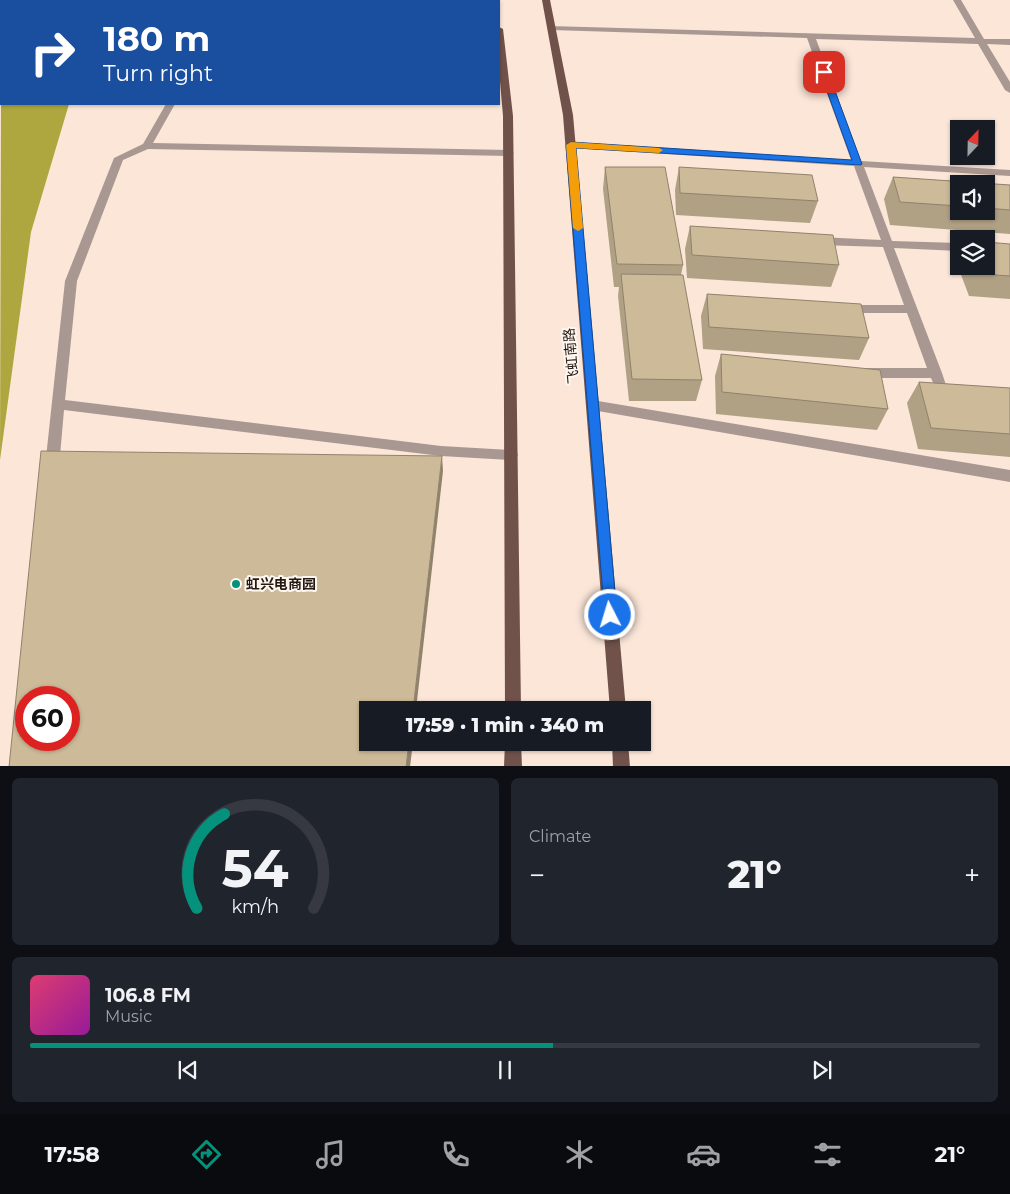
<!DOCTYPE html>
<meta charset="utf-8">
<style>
body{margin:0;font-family:Montserrat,"Noto Sans SC",sans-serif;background:#20242c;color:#f1f3f6;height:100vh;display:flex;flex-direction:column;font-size:19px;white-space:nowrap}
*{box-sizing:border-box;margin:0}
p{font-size:16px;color:#9ea1a6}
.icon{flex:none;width:28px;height:28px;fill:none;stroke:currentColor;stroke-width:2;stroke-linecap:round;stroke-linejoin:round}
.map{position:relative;height:766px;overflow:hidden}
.sheet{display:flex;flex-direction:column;gap:12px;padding:12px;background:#0d0f14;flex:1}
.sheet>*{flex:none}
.guide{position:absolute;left:0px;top:0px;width:500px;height:105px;box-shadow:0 1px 4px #0004;background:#1a4fa0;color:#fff;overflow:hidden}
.needle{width:32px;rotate:22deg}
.buttons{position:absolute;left:950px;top:120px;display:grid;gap:10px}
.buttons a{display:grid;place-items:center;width:45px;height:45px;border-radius:0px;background:#171b24;box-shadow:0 1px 4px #0004;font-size:25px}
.speed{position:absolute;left:15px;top:686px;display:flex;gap:10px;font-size:25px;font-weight:700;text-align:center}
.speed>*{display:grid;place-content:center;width:65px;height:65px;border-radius:50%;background:#171b24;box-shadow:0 1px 4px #0004;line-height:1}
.speed .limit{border:8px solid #d22;background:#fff;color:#111}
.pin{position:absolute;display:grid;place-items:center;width:42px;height:42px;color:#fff;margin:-21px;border-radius:10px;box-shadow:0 2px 8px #0006}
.me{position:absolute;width:55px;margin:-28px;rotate:355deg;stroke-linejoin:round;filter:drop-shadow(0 0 4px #0008)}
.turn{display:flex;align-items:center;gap:18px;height:105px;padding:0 20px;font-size:22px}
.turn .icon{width:65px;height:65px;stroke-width:2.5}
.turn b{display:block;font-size:35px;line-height:42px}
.big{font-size:38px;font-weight:800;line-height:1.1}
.sheet .widget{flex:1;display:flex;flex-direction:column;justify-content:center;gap:8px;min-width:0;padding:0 18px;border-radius:8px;background:#20242c}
.sheet .dial{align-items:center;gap:0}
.dial svg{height:130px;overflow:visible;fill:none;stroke:#363941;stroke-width:7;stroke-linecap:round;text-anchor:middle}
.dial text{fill:#f1f3f6;stroke:none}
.song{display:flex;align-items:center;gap:15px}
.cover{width:60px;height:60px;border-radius:8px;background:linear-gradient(135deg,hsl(340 70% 55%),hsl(300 70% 35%))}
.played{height:5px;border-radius:2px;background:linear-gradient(90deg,#04927d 55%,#363941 55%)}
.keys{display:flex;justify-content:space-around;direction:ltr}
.heat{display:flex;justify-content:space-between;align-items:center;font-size:28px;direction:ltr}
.sheet .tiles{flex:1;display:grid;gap:12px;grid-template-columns:1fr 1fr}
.widget:last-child{grid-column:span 2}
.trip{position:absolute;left:359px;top:701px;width:292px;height:50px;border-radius:0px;background:#171b24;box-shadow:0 1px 4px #0004;font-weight:800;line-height:50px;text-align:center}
.dock{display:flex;height:80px;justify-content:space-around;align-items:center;background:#090b0e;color:#9ea1a6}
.dock .icon{width:35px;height:35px}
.dock .selected{color:#04927d}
.dock b{font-size:22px;color:#f1f3f6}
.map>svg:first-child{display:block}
</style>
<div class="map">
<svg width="1010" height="767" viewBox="0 0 1010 767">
<rect width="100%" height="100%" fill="#fbe6d8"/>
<!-- water -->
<path fill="#aea73f" d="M 1,103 L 69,104 L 31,232 L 0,460 Z"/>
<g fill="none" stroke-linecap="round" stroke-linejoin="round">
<!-- minor -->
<g fill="#a99792" fill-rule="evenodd">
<rect x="232" y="0" width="8" height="1"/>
<path d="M 953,0 L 961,0 L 984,39 L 1010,39 L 1010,45 L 987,44 L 1010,82 L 1010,93 L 1005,90 L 978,44 L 816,39 L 861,161 L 1010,170 L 1010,176 L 864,167 L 892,241 L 959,243 L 959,251 L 894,248 L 942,373 L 948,391 L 946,394 L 938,394 L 931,378 L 864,378 L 858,373 L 864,368 L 927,368 L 907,313 L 845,313 L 839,309 L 845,305 L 904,305 L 883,247 L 819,245 L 814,241 L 819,237 L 881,240 L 854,166 L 571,148 L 566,145 L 571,142 L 851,160 L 807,38 L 552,30 L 549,30 L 549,26 L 975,38 Z"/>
<rect x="0" y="69" width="1" height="6"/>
<path d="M 166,104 L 175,104 L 153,143 L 509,150 L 514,153 L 509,156 L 148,149 L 123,160 L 77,281 L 65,400 L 441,446 L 511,450 L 516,451 L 518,455 L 516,459 L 511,460 L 441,456 L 64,410 L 59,467 L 57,471 L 52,473 L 47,471 L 45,467 L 65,281 L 114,158 L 143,144 Z"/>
<path d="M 592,400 L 1010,470 L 1010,482 L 592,410 L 587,409 L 586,405 L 587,401 Z"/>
</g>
<!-- major -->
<g fill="#70524b" fill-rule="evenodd">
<rect x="491" y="0" width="8" height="1"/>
<path d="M 542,0 L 550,0 L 573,115 L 626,710 L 610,710 L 563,115 Z"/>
<path d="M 499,27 L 503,29 L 513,116 L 521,710 L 505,710 L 503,116 L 499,69 Z"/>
<path d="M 505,742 L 521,742 L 522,767 L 504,767 Z"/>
<path d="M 612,742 L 628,742 L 630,767 L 613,767 Z"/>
</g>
</g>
<!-- wall -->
<g fill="#b0a084" fill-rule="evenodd">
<path d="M 605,167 L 683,265 L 681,275 L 702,380 L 696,401 L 629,401 L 618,296 L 619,287 L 614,287 L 603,189 Z"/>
<path d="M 679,167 L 818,201 L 810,223 L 676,215 L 675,190 Z"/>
<path d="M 893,177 L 1010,185 L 1010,234 L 890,225 L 884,199 ZM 959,184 L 986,184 L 986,211 L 959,211 Z"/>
<path d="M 690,226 L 839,265 L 831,287 L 687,278 L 685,249 Z"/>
<path d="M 1010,244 L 1010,299 L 969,296 L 957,264 L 959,261 L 959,266 L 986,266 Z"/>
<path d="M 707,294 L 869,338 L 859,360 L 703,349 L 701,316 Z"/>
<path d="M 721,354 L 888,409 L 877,430 L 716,414 L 715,376 Z"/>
<path d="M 919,382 L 1010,388 L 1010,457 L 918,449 L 907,403 Z"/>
</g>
<!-- shaded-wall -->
<g fill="#90826b">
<path d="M 442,456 L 443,471 L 416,710 L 413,710 Z"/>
<path d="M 409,742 L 413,742 L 410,767 L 406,767 Z"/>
</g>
<!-- building -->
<g fill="#cdba99" stroke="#90826b" fill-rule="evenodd">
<path d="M 605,167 L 665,167 L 683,265 L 617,264 Z"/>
<path d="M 679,167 L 812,175 L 818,201 L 680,193 Z"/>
<path d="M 893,177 L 1010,185 L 1010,210 L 986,208 L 986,184 L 959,184 L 959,206 L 900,202 Z"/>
<path d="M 690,226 L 833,235 L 839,265 L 692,255 Z"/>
<path d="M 986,242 L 1010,244 L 1010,276 L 982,274 L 979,266 L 986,266 Z"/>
<path d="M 621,274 L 683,275 L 702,380 L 632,379 Z"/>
<path d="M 707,294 L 861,304 L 869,338 L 709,327 Z"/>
<path d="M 721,354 L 880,370 L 888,409 L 722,392 Z"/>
<path d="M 919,382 L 1010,388 L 1010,434 L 931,428 Z"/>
<path d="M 41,451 L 442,456 L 413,710 L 368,710 L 368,742 L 409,742 L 406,767 L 9,767 ZM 26,698 L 69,698 L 69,740 L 26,740 Z"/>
</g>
<!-- route -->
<path fill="#1a73e8" stroke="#114b97" d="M 824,69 L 828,72 L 862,164 L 861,165 L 576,148 L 617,615 L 615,619 L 610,621 L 605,619 L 566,145 L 571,142 L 852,160 L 820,72 Z"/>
<!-- slow -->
<path fill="#f59e0b" d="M 571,142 L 659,148 L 663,150 L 659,153 L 576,148 L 583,228 L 578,231 L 573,228 L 566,145 Z"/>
<!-- markers -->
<circle fill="#04927d" stroke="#fdf6f1" stroke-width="2" cx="236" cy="584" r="5"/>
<g text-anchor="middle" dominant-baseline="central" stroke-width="4" stroke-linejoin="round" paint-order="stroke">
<!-- street labels -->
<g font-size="14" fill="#241910" stroke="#fdf6f1">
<text transform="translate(571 356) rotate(-95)">飞虹南路</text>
</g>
<!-- poi labels -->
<g font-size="14" font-weight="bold" fill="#241910" stroke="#fdf6f1" text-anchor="start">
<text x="246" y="584">虹兴电商园</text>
</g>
</g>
</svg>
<div class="buttons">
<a><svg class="needle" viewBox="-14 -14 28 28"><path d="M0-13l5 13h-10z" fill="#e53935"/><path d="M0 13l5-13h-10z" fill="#9ea1a6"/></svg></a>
<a><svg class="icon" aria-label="sound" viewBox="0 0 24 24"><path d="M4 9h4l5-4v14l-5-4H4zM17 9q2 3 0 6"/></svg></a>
<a><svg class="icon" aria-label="layers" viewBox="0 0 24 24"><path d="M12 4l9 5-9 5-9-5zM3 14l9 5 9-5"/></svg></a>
</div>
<div class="speed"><div class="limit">60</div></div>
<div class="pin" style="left:824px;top:72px;background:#d93025"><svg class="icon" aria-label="arrive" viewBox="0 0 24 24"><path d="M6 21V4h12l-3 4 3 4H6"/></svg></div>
<svg class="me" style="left:610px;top:615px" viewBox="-20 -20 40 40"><circle r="17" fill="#1a73e8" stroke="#fff" stroke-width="3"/><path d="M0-11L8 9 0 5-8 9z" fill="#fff"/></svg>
<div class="trip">17:59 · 1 min · 340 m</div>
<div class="guide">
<div class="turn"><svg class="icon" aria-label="right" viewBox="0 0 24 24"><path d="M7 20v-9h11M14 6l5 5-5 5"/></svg><div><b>180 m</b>Turn right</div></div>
</div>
</div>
<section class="sheet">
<div class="tiles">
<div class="widget dial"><svg viewBox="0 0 100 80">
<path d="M14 69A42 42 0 1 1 86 69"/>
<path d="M14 69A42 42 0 0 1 31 11" stroke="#04927d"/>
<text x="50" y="56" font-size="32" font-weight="700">54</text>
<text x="50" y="72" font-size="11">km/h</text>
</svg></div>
<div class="widget"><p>Climate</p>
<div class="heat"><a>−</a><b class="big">21°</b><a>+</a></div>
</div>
<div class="widget">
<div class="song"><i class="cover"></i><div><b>106.8 FM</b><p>Music</p></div></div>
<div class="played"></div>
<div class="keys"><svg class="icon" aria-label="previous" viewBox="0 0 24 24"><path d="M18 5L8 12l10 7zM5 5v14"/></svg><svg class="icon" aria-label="pause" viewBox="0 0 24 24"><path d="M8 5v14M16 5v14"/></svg><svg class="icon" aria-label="next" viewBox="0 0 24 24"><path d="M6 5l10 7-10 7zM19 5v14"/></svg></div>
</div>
</div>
</section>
<nav class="dock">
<b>17:58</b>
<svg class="icon selected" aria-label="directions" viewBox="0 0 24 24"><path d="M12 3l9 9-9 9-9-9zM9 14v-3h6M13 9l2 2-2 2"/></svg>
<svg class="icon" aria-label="music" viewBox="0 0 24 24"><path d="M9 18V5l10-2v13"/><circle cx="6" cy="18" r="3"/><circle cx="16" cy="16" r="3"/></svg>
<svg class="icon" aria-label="phone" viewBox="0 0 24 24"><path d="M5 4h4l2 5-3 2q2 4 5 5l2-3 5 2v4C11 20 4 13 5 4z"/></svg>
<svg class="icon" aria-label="climate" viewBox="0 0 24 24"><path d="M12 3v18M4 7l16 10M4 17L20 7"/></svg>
<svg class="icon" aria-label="car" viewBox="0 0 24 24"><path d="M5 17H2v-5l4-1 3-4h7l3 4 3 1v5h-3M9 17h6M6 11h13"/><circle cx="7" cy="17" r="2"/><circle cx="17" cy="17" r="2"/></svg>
<svg class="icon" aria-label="filters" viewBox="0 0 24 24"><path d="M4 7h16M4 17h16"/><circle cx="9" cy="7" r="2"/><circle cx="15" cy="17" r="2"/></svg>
<b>21°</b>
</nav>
